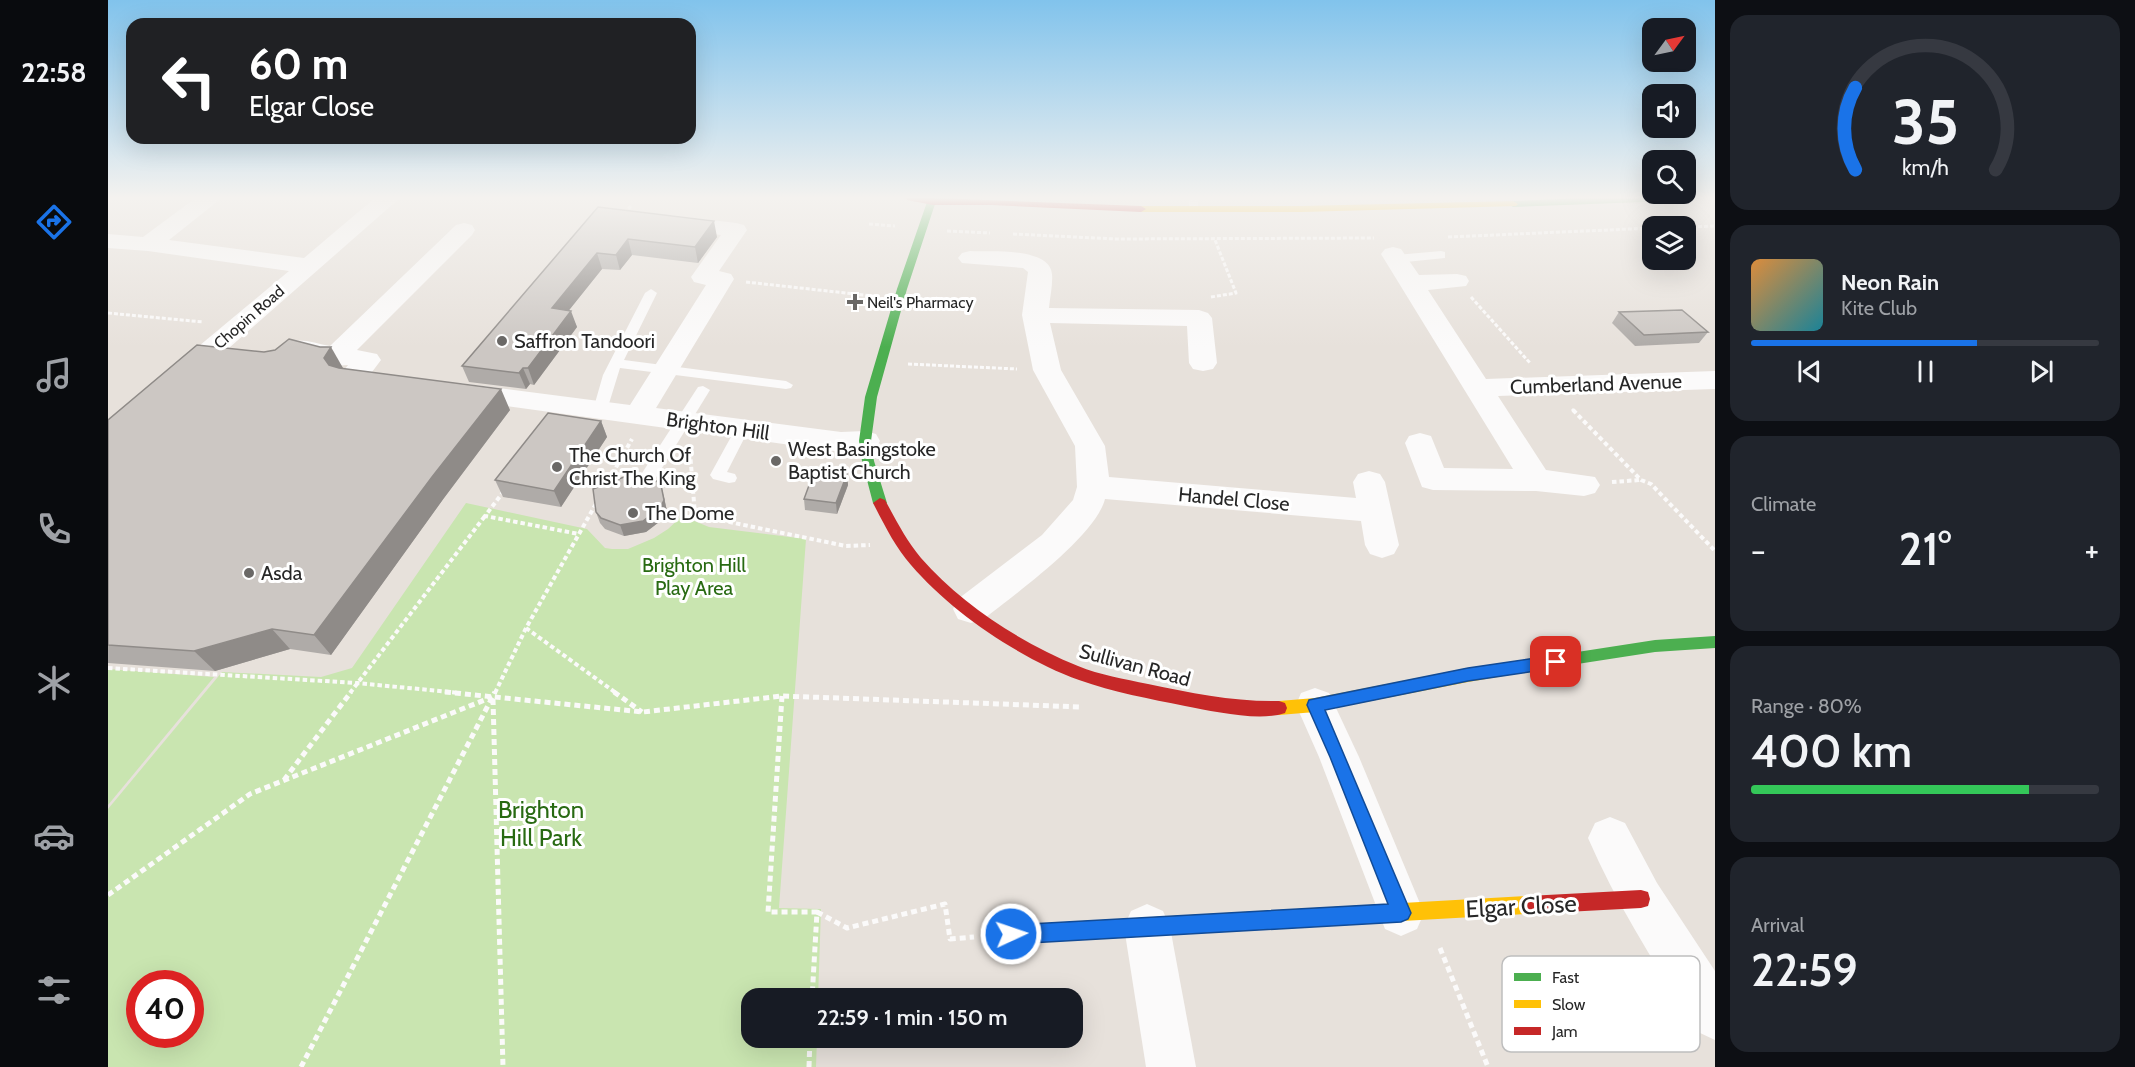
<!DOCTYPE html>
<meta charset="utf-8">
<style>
body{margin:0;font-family:Cabin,sans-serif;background:#20242c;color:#f1f3f6;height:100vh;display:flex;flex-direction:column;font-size:22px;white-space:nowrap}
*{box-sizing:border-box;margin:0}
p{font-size:20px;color:#9ea1a6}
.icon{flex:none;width:33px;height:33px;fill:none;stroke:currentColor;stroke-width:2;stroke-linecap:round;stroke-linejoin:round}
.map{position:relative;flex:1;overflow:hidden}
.sheet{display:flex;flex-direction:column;gap:15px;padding:15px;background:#0d0f14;width:420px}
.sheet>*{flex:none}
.top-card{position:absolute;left:18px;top:18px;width:570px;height:126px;border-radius:18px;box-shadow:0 6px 24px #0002;background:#202124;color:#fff;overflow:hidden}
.needle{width:39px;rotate:57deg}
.buttons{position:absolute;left:1534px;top:18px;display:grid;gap:12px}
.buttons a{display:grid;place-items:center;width:54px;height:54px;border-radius:12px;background:#171b24;box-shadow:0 6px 24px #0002;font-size:30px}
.speed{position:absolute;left:18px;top:970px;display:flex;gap:12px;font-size:30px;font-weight:700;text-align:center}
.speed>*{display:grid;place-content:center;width:78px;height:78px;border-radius:50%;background:#171b24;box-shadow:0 6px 24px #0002;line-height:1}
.speed .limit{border:9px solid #d22;background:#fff;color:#111}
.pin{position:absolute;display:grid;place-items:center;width:51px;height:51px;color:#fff;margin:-26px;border-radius:12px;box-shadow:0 3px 9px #0006}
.me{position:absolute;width:66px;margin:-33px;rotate:87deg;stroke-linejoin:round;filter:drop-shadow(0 0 4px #0008)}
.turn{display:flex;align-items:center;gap:21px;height:126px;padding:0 24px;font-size:27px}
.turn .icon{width:78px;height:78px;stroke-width:2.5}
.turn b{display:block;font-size:42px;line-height:51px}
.big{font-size:45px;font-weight:600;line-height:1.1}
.sheet .tile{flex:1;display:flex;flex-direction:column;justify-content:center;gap:9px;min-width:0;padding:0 21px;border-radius:18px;background:#20242c}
.sheet .dial{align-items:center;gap:0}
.dial svg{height:156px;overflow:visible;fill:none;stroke:#363941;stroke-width:7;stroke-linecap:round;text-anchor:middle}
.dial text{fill:#f1f3f6;stroke:none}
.song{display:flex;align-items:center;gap:18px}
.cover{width:72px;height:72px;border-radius:9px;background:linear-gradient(135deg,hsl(30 70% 55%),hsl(190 70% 35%))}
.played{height:6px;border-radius:3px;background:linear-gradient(90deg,#1a73e8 65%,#363941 65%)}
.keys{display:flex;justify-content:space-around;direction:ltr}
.heat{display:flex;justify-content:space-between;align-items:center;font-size:33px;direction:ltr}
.charge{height:9px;border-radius:4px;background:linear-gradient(90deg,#34c759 80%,#363941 0)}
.trip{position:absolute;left:633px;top:988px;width:342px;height:60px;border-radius:18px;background:#171b24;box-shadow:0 6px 24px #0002;font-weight:600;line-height:60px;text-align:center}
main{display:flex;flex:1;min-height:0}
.tab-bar{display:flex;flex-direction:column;width:108px;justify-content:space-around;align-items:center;background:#090b0e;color:#9ea1a6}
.tab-bar .icon{width:42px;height:42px}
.tab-bar .current{color:#1a73e8}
.tab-bar b{font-size:27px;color:#f1f3f6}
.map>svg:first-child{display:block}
</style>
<main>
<nav class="tab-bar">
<b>22:58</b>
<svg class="icon current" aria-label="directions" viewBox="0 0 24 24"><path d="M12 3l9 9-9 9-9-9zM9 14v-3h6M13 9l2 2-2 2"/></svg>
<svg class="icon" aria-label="music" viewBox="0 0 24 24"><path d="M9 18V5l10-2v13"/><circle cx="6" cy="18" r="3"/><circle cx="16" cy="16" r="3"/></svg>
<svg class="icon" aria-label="phone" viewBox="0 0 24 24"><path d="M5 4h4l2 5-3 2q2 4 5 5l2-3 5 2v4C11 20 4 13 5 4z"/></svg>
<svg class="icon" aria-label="climate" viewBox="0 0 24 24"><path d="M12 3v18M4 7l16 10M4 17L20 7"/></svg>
<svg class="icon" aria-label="car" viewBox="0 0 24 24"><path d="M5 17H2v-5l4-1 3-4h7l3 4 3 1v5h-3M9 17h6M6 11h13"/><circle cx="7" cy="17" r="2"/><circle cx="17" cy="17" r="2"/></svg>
<svg class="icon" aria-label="filters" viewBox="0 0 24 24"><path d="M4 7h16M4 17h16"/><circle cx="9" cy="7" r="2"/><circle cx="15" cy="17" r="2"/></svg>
</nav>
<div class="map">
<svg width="1607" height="1067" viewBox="0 0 1607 1067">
<rect width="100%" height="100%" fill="#e7e1db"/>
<!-- green -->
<g fill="#c9e5b0" fill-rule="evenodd">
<path d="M 358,503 L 479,529 L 497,548 L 504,549 L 520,549 L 546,538 L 560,529 L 574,516 L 601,527 L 698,539 L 671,908 L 713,909 L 710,999 L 644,999 L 644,1038 L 709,1038 L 708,1067 L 0,1067 L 0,809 L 114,672 L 213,677 L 244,668 ZM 32,984 L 82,984 L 82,1035 L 32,1035 Z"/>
<path d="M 0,669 L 106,677 L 0,805 Z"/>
</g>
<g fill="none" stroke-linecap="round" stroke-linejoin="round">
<!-- path-far2 -->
<g stroke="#fbfafa" stroke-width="3" stroke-dasharray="4 2" stroke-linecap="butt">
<path d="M 516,213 L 524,205"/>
<path d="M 761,224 L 787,226"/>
<path d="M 1578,227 L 1607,226"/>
<path d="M 839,231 L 882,233"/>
<path d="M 905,234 L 1008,239 L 1266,238"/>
<path d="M 1340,237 L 1545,228"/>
<path d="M 638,282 L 765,296"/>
<path d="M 1103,297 L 1128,293 L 1107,240"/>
<path d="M 1363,297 L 1422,363"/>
<path d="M 0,313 L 95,322"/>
<path d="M 800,364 L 909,369"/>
<path d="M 1464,409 L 1466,411"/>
</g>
<!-- path-far1 -->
<g stroke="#fbfafa" stroke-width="4" stroke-dasharray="4.5 3" stroke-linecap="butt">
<path d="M 1465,410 L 1533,480 L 1543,484 L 1607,551"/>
<path d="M 582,452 L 587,515 L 738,546 L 762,545"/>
<path d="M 1504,482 L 1532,480"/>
<path d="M 497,487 L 524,439"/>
<path d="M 396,491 L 377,516 L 471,534"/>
<path d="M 418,628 L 508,693"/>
<path d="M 0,668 L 249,683 L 352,693"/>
<path d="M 242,693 L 377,516"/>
<path d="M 387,693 L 418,628 L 489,502"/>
</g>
<!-- path -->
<g stroke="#fbfafa" stroke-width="5" stroke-dasharray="6 4" stroke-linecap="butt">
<path d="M 337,692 L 535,712 L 674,696 L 974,707"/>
<path d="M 506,692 L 534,712"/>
<path d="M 674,696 L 660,912 L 709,912 L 704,999"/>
<path d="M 385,699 L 395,1067"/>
<path d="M 176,780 L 243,692"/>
<path d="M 0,895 L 142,794 L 384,697"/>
<path d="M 709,912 L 739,928 L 837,904 L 842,939 L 866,937"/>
<path d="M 1332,948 L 1380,1067"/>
<path d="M 193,1067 L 387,692"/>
<path d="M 701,1067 L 702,1038"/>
</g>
<!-- lane -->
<g fill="#fbfafa" fill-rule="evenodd">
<path d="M 1081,197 L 1091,197 L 1089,211 L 1081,211 Z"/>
<path d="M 1333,251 L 1337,252 L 1337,258 L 1288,263 L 1282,259 L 1288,255 Z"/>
<path d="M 543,289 L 549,293 L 516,360 L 678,381 L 685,385 L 683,388 L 678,389 L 512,368 L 499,410 L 492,415 L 487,413 L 485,410 L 495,375 L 537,293 Z"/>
<path d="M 595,386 L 602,390 L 546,481 L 534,481 L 532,477 L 534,473 L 590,387 Z"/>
<path d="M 634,424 L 641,429 L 619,472 L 627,474 L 629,478 L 627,482 L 621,483 L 605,479 L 602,475 L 629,426 Z"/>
</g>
<!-- street -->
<g fill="#fbfafa" fill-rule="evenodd">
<path d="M 89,197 L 115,197 L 61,240 L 196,258 L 268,197 L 293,197 L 81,383 L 71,386 L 61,383 L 57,377 L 61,371 L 181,271 L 40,251 L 0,248 L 0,234 L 35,237 Z"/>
<path d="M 563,215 L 628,223 L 636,225 L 639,230 L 611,271 L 623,274 L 626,279 L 548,408 L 733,432 L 757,431 L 768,434 L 772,441 L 768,448 L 733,452 L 341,398 L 337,392 L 341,386 L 351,383 L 522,405 L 598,285 L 586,282 L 583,277 L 613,235 L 555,227 L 552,222 L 555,217 Z"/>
<path d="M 356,223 L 364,225 L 367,230 L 364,235 L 249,350 L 269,354 L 273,360 L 264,372 L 289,377 L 293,383 L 289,389 L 279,392 L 234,384 L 230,378 L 240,365 L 225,366 L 215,364 L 213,361 L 173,357 L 170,351 C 182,333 204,343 222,346 L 348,225 Z"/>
<path d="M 1285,247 L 1293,249 L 1311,275 L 1349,274 L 1358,276 L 1361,281 L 1358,286 L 1320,290 L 1378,379 L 1607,371 L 1607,389 L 1390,396 L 1438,470 L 1487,477 L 1492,485 L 1487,493 L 1476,496 L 1428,491 L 1325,490 L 1314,487 L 1297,443 L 1301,436 L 1312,433 L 1323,436 L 1336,468 L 1405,469 L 1273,254 L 1277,249 Z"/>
<path d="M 862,251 C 882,252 942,247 944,274 C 945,284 942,297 941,308 L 1091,310 L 1100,313 L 1104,318 L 1109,363 L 1105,369 L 1095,371 L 1085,369 L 1081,363 L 1079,326 L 942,323 L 953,370 L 997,446 L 1001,477 L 1248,498 L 1245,482 L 1250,474 L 1261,471 L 1272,474 L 1277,482 L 1291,545 L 1286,554 L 1274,558 L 1262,554 L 1257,545 L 1253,521 L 997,499 C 987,537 907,594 876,619 L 863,623 L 850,619 L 845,609 L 850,599 L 934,535 L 965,500 L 969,487 L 967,446 L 925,370 L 914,315 L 920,272 L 915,268 L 854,263 L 850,258 L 854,253 Z"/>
<path d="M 1207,688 L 1221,693 L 1251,757 L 1316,913 L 1309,929 L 1293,936 L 1277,929 L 1211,757 L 1188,705 L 1193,693 Z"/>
<path d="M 1502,817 L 1517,823 L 1549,883 L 1607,971 L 1607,1040 L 1590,1032 C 1550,969 1510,907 1480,838 L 1487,823 Z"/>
<path d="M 1039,904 L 1055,911 L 1062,927 L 1088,1067 L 1038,1067 L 1016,927 L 1023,911 Z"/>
</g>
<!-- fast -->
<g fill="#4caf50" fill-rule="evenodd">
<path d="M 1507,197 L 1592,197 L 1588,200 L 1405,207 L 1400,204 L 1405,201 Z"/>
<path d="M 819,202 L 827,204 L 799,289 L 769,397 L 763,441 L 766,461 L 779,503 L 772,508 L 765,503 L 754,461 L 751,441 L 757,397 L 789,289 Z"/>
<path d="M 1607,636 L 1607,648 L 1547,652 L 1437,669 L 1432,668 L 1429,663 L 1432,658 L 1437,657 L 1547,640 Z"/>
</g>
<!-- slow -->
<g fill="#ffc107" fill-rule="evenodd">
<path d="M 1405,201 L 1410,204 L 1408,206 L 1193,212 L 1033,212 L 1028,209 L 1033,206 L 1193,206 Z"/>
<path d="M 1437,657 L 1442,658 L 1445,663 L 1442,668 L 1437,669 L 1360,682 L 1207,712 L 1171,715 L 1165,713 L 1163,708 L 1165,703 L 1171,701 L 1207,698 L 1360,668 Z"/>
<path d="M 1420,896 L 1427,898 L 1429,905 L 1427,912 L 1420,914 L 902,943 L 895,941 L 893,934 L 895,927 L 902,925 Z"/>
</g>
<!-- jam -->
<g fill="#c62828" fill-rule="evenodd">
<path d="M 798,197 L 1033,206 L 1038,209 L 1033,212 L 884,205 L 825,205 L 799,200 Z"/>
<path d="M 772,498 L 777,500 C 788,520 798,540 813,558 C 853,604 913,643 970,666 C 992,675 1016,679 1040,684 C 1084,693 1126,702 1171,701 L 1177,703 L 1179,708 L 1177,713 C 1151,722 1104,711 1077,706 C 1042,699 1005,692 971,680 C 913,659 844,613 803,565 C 787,547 776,524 765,503 Z"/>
<path d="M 1533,890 L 1540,892 L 1542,899 L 1540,906 L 1533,908 L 1420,914 L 1413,912 L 1411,905 L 1413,898 L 1420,896 Z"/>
</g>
</g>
<!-- wall -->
<g fill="#afaba8">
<path d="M 490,207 L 609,237 L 590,263 L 524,255 L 512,270 L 494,269 L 461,310 L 469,327 L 426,385 L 422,384 L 418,389 L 361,382 L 354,366 Z"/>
<path d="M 1511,312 L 1600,332 L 1591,343 L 1527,346 L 1504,323 Z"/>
<path d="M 167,350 L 235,368 L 235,369 L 402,410 L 336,498 L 223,655 L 182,649 L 107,671 L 0,663 L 0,420 L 156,352 Z"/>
<path d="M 493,421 L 499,437 L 453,507 L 395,497 L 387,480 Z"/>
<path d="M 739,474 L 740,485 L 729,514 L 697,510 L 696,499 Z"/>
<path d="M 556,497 L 559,511 L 555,519 L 538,532 L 516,536 L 497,529 L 492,523 L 488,512 Z"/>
</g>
<!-- shaded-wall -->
<g fill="#8f8b88">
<path d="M 606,221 L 609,237 L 590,263 L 587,247 Z"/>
<path d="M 520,239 L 524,255 L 512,270 L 508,255 Z"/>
<path d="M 489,253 L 494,269 L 450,324 L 444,308 Z"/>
<path d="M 463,311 L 469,327 L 426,385 L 420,368 Z"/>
<path d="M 223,347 L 235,368 L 228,379 L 216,358 Z"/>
<path d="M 415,368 L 422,384 L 418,389 L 411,373 Z"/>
<path d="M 393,389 L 402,410 L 336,498 L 223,655 L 206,635 L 324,477 Z"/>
<path d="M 493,421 L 499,437 L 453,507 L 446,491 Z"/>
<path d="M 739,474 L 740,485 L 729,514 L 728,503 Z"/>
<path d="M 553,485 L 559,511 L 555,519 L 538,532 L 516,536 L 512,525 Z"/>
<path d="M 164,629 L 182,649 L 107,671 L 86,651 Z"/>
</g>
<!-- building -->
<g fill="#ccc7c3" stroke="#8f8b88" stroke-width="1.5">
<path d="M 490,207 L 606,221 L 587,247 L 520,239 L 508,255 L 489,253 L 444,308 L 463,311 L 420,368 L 415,368 L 411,373 L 354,366 Z"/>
<path d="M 1574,310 L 1600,332 L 1536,335 L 1511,312 Z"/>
<path d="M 181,339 L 212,347 L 223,347 L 216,358 L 221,365 L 231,368 L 393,389 L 324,477 L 206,635 L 164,629 L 86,651 L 0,645 L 0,420 L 89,345 L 156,352 L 167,350 Z"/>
<path d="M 440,413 L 493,421 L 446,491 L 387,480 Z"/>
<path d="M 707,469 L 739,474 L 728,503 L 696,499 Z"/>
<path d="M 527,476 L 547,480 L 553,485 L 556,500 L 552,508 L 535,521 L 512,525 L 493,518 L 488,512 L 485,489 L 516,477 Z"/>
</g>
<!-- sky -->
<linearGradient id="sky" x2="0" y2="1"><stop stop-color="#81c3ec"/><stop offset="0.57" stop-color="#f4f2ef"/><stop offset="1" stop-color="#f4f2ef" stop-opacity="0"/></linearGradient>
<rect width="1607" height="347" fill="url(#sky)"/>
<!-- route -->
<path fill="#1a73e8" stroke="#114b97" stroke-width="1.5" d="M 1448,655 L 1453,657 L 1456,662 L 1453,667 L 1448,668 L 1360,681 L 1217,710 L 1303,913 L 1300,919 L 1293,922 L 903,944 L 896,941 L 893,934 L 896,927 L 903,925 L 1280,904 L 1222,757 L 1199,705 L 1201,700 L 1360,668 Z"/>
<!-- markers -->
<g fill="#6a6866" stroke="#fff" stroke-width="2">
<path d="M744 293h6v6h6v6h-6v6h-6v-6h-6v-6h6z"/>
<circle cx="394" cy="341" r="6"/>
<circle cx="668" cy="461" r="6"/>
<circle cx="449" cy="467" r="6"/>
<circle cx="525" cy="513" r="6"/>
<circle cx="141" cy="573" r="6"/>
</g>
<g text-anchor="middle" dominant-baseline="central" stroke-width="6" stroke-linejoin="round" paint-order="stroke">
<!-- far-poi labels -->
<g font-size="16" fill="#272727" stroke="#fff" text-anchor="start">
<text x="759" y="302">Neil's Pharmacy</text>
</g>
<!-- far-street labels -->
<g font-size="16" fill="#272727" stroke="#fff">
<text transform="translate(141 317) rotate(-41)">Chopin Road</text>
</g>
<!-- poi labels -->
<g font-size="20" fill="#272727" stroke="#fff" text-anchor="start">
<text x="406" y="341">Saffron Tandoori</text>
<text x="680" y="449">West Basingstoke<tspan x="680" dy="23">Baptist Church</tspan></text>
<text x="461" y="455">The Church Of<tspan x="461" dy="23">Christ The King</tspan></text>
<text x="537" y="513">The Dome</text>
<text x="153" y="573">Asda</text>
</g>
<!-- street labels -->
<g font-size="20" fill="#272727" stroke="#fff">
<text transform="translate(1488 384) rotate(-2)">Cumberland Avenue</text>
<text transform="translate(610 426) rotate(8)">Brighton Hill</text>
<text transform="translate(1126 499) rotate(5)">Handel Close</text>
<text transform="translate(1027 665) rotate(15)">Sullivan Road</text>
</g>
<!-- park labels -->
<g font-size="20" fill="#286a12" stroke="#fff">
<text x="586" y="565">Brighton Hill<tspan x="586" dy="23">Play Area</tspan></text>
</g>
<!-- near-park labels -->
<g font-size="24" fill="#286a12" stroke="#fff">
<text x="433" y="809">Brighton<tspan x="433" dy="28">Hill Park</tspan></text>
</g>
<!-- near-street labels -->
<g font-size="24" fill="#272727" stroke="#fff">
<text transform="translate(1413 906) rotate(-3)">Elgar Close</text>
</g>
</g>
<!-- legend -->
<rect x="1394" y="956" width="198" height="96" rx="9" fill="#fff" stroke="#bebebe" stroke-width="1.5"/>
<rect x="1406" y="973" width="27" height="8" fill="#4caf50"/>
<rect x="1406" y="1000" width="27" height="8" fill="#ffc107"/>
<rect x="1406" y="1027" width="27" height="8" fill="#c62828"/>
<g font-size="16" fill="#272727">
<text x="1444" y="983">Fast</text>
<text x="1444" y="1010">Slow</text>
<text x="1444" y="1037">Jam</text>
</g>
</svg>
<div class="buttons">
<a><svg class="needle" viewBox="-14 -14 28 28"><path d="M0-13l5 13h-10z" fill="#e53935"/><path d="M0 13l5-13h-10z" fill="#9ea1a6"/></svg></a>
<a><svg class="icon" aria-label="sound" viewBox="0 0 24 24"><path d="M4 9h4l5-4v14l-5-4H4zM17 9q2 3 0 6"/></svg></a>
<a><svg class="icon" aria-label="search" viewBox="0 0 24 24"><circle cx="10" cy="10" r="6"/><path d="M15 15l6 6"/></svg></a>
<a><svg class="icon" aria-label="layers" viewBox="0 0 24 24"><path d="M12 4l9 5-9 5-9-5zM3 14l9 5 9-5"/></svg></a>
</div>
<div class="speed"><div class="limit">40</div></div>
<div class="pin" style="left:1448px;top:662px;background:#d93025"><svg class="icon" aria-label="arrive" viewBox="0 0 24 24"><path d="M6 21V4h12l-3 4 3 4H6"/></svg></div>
<svg class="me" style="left:903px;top:934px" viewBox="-20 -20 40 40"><circle r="17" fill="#1a73e8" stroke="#fff" stroke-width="3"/><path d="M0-11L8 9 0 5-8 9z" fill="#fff"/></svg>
<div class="trip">22:59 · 1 min · 150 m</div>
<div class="top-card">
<div class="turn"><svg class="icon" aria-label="left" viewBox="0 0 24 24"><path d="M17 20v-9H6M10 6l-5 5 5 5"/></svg><div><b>60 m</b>Elgar Close</div></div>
</div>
</div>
<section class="sheet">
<div class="tile dial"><svg viewBox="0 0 100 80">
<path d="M14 69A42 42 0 1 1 86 69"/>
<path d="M14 69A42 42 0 0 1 14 27" stroke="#1a73e8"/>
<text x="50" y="56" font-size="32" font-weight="700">35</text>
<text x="50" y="72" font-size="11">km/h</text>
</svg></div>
<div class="tile">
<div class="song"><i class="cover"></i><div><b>Neon Rain</b><p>Kite Club</p></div></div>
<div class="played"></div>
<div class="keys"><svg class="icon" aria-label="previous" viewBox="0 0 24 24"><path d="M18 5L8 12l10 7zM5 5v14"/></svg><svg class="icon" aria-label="pause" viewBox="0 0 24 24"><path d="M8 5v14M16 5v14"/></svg><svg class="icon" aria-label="next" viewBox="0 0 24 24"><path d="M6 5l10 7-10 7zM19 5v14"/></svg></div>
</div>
<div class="tile"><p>Climate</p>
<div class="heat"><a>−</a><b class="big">21°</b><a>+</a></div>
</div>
<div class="tile"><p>Range · 80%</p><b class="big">400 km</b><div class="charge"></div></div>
<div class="tile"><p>Arrival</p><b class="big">22:59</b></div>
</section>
</main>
